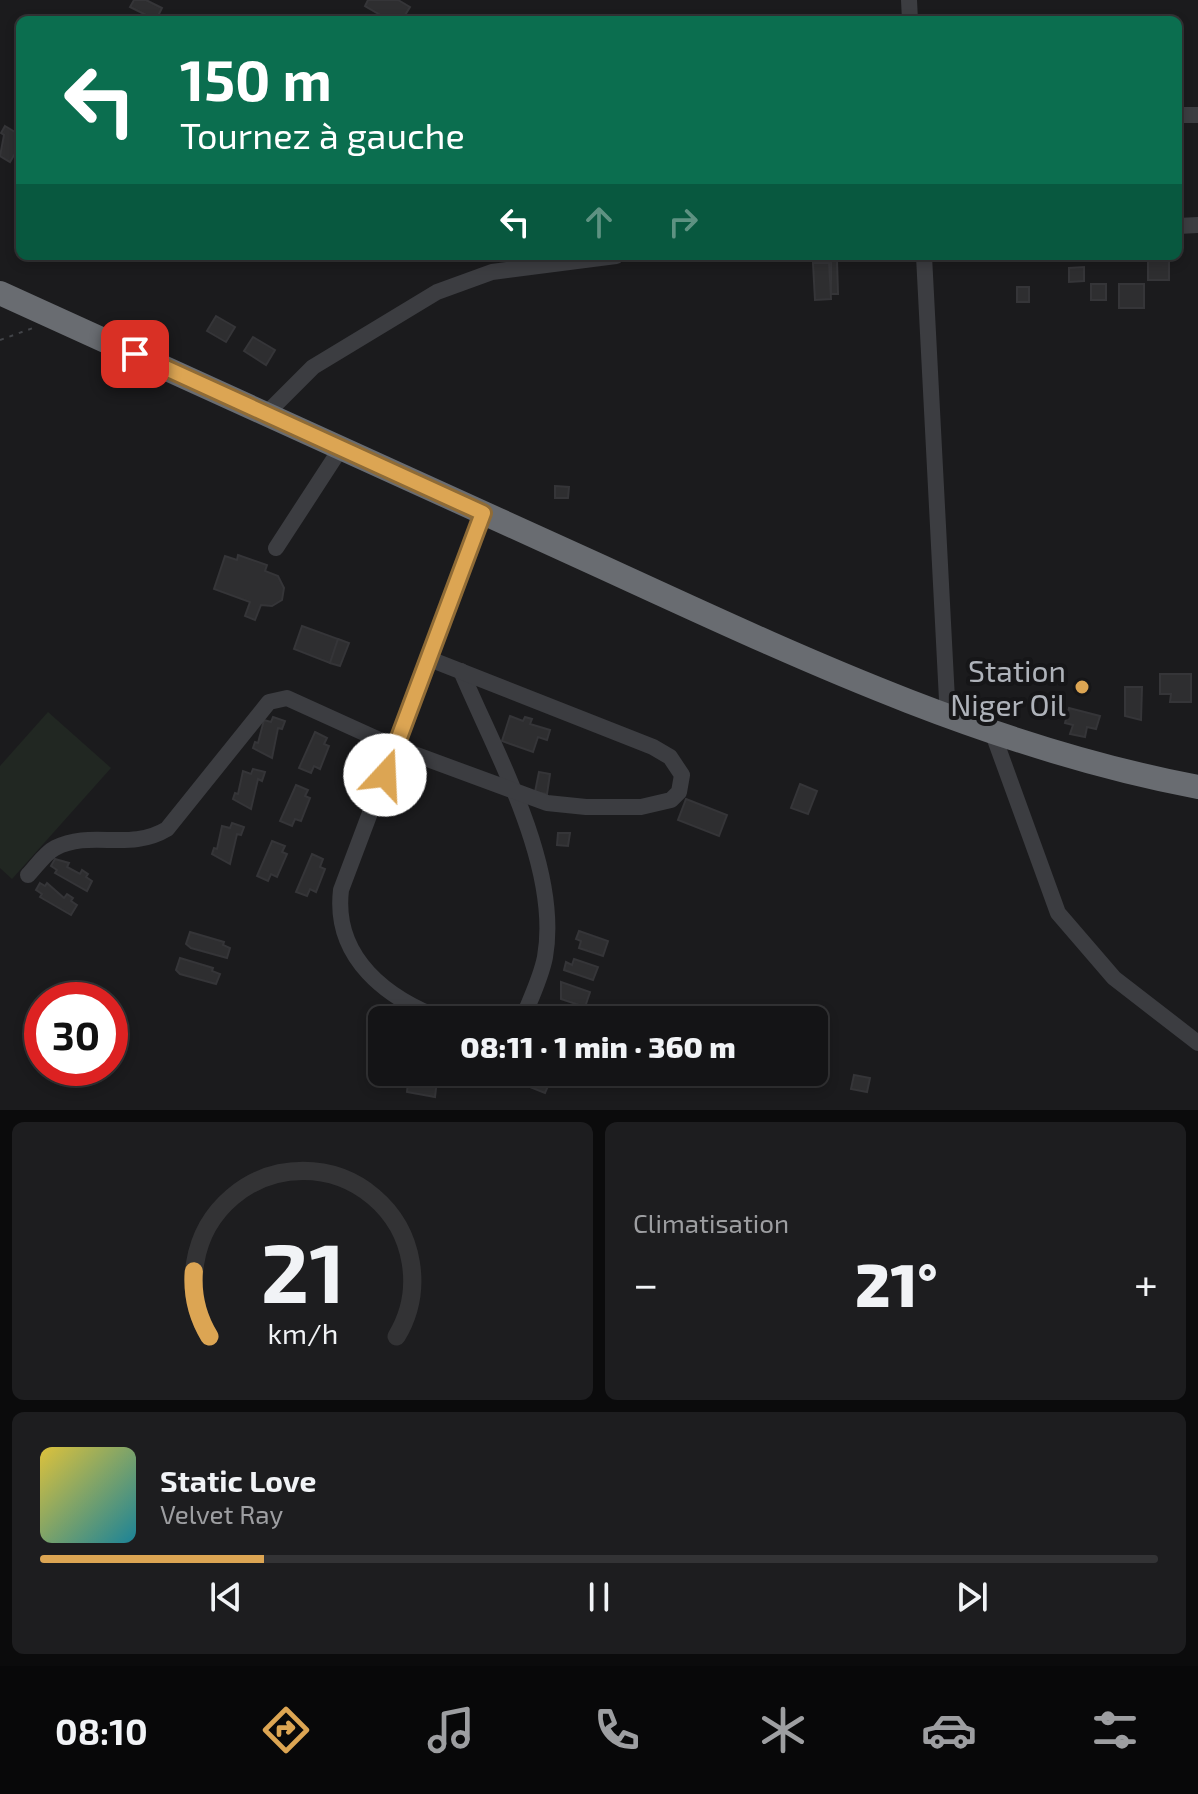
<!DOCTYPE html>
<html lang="fr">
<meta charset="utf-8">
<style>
body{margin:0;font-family:"Exo 2",sans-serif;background:#1d1d1f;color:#f1f3f6;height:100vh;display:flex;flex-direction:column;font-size:30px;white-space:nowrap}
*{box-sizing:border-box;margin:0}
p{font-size:26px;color:#9d9ea1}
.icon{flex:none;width:44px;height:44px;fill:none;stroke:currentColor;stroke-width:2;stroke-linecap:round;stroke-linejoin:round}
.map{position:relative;height:1110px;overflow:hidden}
.sheet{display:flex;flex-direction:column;gap:12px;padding:12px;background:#0b0b0c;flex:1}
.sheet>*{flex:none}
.hud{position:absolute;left:16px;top:16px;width:1166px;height:244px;border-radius:12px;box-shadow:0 4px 12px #0003,0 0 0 2px #333335;background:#0b6e4f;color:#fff;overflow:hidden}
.speed{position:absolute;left:24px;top:982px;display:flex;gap:16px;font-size:40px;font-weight:700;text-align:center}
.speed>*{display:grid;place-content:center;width:104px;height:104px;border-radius:50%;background:#141416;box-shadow:0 4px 12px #0003,0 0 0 2px #333335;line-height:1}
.speed .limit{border:12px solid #d22;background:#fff;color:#111}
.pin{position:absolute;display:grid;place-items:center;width:68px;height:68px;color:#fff;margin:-34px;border-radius:16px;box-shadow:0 4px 12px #0006}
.me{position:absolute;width:88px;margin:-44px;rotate:20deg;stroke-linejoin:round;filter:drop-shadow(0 0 6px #0008)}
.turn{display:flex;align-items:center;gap:28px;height:168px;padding:0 32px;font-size:36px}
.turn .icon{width:104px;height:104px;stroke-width:2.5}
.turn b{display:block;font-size:56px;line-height:68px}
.lanes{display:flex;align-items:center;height:76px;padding:0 32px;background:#0003;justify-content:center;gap:40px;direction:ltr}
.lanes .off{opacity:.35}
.big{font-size:60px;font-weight:800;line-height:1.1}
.sheet .widget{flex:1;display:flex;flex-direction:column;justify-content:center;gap:12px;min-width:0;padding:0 28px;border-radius:12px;background:#1d1d1f}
.sheet .dial{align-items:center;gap:0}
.dial svg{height:208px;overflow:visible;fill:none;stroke:#333335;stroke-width:7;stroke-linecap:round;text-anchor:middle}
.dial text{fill:#f1f3f6;stroke:none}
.song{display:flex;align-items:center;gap:24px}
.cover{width:96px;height:96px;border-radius:12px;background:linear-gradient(135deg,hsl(50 70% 55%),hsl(190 70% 35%))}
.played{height:8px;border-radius:4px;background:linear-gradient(90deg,#dca553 20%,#333335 20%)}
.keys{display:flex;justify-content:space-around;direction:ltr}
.heat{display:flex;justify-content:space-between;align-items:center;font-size:44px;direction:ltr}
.sheet .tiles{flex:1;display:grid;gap:12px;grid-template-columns:1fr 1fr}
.widget:last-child{grid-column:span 2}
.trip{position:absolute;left:368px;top:1006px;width:460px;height:80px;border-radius:12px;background:#141416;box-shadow:0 4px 12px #0003,0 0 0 2px #333335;font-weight:800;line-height:80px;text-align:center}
.tab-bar{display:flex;height:128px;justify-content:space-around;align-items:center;background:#080809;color:#9d9ea1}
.tab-bar .icon{width:56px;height:56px}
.tab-bar .current{color:#dca553}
.tab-bar b{font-size:36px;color:#f1f3f6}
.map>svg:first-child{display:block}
</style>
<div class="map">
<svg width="1198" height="1110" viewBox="0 0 1198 1110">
<rect width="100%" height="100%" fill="#1b1b1d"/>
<!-- green -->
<path fill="#212722" d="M 48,712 L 111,768 L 12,879 L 0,868 L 0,766 Z"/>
<!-- building -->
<g fill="#2e2e30" stroke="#353538" stroke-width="2">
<path d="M 134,0 L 146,0 L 162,8 L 156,20 L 130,7 Z"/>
<path d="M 368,0 L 398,0 L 410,7 L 402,20 L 389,20 L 365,6 Z"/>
<path d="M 5,126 L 20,135 L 20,145 L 10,162 L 0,156 L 4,135 L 1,133 Z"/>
<rect x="1148" y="256" width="21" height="24"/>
<path d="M 837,260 L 838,294 L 831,294 L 831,261 Z"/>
<path d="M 813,263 L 829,263 L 831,299 L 815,300 Z"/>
<path d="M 1084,267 L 1084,281 L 1069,282 L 1069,268 Z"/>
<rect x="1091" y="284" width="15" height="16"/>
<rect x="1119" y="284" width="25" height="24"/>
<rect x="1017" y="287" width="12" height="15"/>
<path d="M 216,316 L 235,327 L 226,342 L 207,331 Z"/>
<path d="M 253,337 L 275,350 L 266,365 L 244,351 Z"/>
<path d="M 555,486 L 569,487 L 568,498 L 555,498 Z"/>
<path d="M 238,555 L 267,565 L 265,571 L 278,576 L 284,588 L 282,600 L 272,606 L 261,605 L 255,620 L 245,616 L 250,602 L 214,589 L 225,556 L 237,560 Z"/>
<path d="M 302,626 L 338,639 L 330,663 L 294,649 Z"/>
<path d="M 338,639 L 349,643 L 340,666 L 330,663 Z"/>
<path d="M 1160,674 L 1191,674 L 1191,702 L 1170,702 L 1171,694 L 1160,694 Z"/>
<path d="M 1125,687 L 1142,687 L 1141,720 L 1125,716 Z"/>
<path d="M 1069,708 L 1100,716 L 1096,729 L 1087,727 L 1085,737 L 1070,734 L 1073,725 L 1065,723 Z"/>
<path d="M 510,716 L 523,721 L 525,717 L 532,719 L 530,724 L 550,730 L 547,740 L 538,737 L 533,752 L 502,741 Z"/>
<path d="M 273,717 L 285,721 L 282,729 L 278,728 L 272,758 L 253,748 L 255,742 L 258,743 L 264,720 L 271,722 Z"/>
<path d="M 315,732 L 327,738 L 324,744 L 329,746 L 320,769 L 314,766 L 311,773 L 299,768 Z"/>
<path d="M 253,769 L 265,772 L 262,781 L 258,779 L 251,809 L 233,799 L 235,793 L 238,794 L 243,771 L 251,774 Z"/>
<path d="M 539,772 L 550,774 L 547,794 L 535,792 Z"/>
<path d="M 800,784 L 817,791 L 808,814 L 791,808 Z"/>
<path d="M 296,785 L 308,790 L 305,796 L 310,798 L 301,821 L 295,819 L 292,826 L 280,821 Z"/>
<path d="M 686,799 L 727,815 L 719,836 L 678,820 Z"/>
<path d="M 232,823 L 244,827 L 241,835 L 237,834 L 230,864 L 212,854 L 214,848 L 217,849 L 222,826 L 230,828 Z"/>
<path d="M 558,833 L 570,833 L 568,846 L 557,845 Z"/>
<path d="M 272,841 L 285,846 L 282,852 L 287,854 L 277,877 L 271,874 L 268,881 L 257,876 Z"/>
<path d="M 312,854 L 323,859 L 320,867 L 325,869 L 316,892 L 310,889 L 307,896 L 296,892 Z"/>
<path d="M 55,859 L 69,863 L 67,867 L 80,874 L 82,870 L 88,874 L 86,877 L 92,881 L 87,891 L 55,873 L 57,870 L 51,866 Z"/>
<path d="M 40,883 L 45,886 L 47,883 L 64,898 L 67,894 L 73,898 L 71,901 L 77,905 L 71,915 L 40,897 L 42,894 L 36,890 Z"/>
<path d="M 579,931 L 608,941 L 603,956 L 579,948 L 581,941 L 576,939 Z"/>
<path d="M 190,932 L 224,942 L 223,945 L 230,948 L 227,958 L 191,948 L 186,944 Z"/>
<path d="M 180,958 L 213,968 L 212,971 L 220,974 L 216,984 L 180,974 L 176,970 Z"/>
<path d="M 574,959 L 598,967 L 593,980 L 564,970 L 566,962 L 572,965 Z"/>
<path d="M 561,982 L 590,992 L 585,1007 L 561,999 Z"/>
<path d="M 409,1072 L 438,1072 L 435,1097 L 407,1092 Z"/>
<path d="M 530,1072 L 554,1072 L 545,1093 L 520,1083 Z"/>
<path d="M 854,1075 L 870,1078 L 867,1092 L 851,1089 Z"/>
</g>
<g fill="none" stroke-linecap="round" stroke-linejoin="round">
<!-- path -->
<path stroke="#424448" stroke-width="2" stroke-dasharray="4 6" stroke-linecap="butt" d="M 0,340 L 33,328"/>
<!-- minor -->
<g stroke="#3c3d41" stroke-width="16">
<path d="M 909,0 L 910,20"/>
<path d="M 1178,115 L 1198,115"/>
<path d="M 1178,226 L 1198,225"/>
<path d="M 924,256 L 948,719"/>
<path d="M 266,414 L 313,367 L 437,292 L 492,272 L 616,256"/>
<path d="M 276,548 L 341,448"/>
<path d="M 461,671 C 495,752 561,867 545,957 C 541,978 530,1000 522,1020"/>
<path d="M 993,734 L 1058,913 L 1114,978 L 1198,1043"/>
<path d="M 28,875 C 36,867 45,853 55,848 C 92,829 129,852 167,829 L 269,702 L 287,698 L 395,747 L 547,803 L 586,807 L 641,807 L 671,800 L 679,792 L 682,775 L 670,757 L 653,747 L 427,658"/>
<path d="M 445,1020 C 387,999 333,958 341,890 L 483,513"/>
</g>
<!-- highway -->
<path stroke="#696c71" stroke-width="24" d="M 0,293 C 200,384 400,475 600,566 C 794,655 987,747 1198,787"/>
</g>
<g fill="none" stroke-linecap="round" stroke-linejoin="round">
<defs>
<path id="route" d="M 135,354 L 483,513 L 385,775"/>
</defs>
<!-- route casing -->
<use href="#route" stroke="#8f6b36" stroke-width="20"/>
<!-- route -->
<use href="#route" stroke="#dca553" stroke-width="14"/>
</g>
<!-- markers -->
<circle fill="#dca553" stroke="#161618" stroke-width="3" cx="1082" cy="687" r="8"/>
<g text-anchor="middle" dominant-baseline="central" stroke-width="8" stroke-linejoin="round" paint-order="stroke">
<!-- poi labels -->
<g font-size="30" fill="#afb3ba" stroke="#161618" text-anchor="end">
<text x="1066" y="670">Station<tspan x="1066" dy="34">Niger Oil</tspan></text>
</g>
</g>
</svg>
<div class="speed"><div class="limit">30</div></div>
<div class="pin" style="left:135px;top:354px;background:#d93025"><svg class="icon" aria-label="arrive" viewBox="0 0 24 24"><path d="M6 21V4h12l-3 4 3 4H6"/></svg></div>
<svg class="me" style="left:385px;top:775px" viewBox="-20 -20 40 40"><circle r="19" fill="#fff"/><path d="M0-13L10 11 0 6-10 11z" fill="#dca553"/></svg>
<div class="trip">08:11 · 1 min · 360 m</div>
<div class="hud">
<div class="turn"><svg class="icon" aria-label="left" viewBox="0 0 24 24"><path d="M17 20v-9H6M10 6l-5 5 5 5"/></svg><div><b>150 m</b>Tournez à gauche</div></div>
<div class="lanes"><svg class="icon" aria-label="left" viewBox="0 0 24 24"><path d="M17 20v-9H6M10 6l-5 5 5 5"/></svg><svg class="icon off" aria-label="ahead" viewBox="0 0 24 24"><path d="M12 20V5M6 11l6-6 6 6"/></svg><svg class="icon off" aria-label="right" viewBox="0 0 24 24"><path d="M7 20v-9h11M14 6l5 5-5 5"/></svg></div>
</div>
</div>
<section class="sheet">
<div class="tiles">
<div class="widget dial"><svg viewBox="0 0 100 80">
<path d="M14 69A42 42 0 1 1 86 69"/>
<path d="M14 69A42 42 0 0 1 8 44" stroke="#dca553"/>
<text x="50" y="56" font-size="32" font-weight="700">21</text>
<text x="50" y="72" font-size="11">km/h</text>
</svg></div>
<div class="widget"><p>Climatisation</p>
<div class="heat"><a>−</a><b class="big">21°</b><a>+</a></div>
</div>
<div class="widget">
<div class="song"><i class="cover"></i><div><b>Static Love</b><p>Velvet Ray</p></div></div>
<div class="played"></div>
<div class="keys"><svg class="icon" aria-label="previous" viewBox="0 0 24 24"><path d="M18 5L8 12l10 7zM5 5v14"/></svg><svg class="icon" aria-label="pause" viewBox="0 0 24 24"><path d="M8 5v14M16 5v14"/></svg><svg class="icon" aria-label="next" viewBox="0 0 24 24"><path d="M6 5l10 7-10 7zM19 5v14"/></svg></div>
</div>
</div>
</section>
<nav class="tab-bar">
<b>08:10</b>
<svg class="icon current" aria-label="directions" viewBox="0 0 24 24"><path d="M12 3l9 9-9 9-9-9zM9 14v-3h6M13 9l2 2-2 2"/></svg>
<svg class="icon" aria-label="music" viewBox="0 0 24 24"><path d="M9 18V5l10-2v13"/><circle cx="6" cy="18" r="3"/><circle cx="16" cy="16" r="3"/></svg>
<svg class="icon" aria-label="phone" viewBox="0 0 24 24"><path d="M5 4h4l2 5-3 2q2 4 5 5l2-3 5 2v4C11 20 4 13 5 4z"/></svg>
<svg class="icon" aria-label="climate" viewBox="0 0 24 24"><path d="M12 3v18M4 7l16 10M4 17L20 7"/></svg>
<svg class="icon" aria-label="car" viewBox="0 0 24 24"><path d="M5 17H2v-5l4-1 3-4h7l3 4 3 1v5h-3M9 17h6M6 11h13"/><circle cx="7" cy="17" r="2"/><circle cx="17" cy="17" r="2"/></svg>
<svg class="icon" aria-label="filters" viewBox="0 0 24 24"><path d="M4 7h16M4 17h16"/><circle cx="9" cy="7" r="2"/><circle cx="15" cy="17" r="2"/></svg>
</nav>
